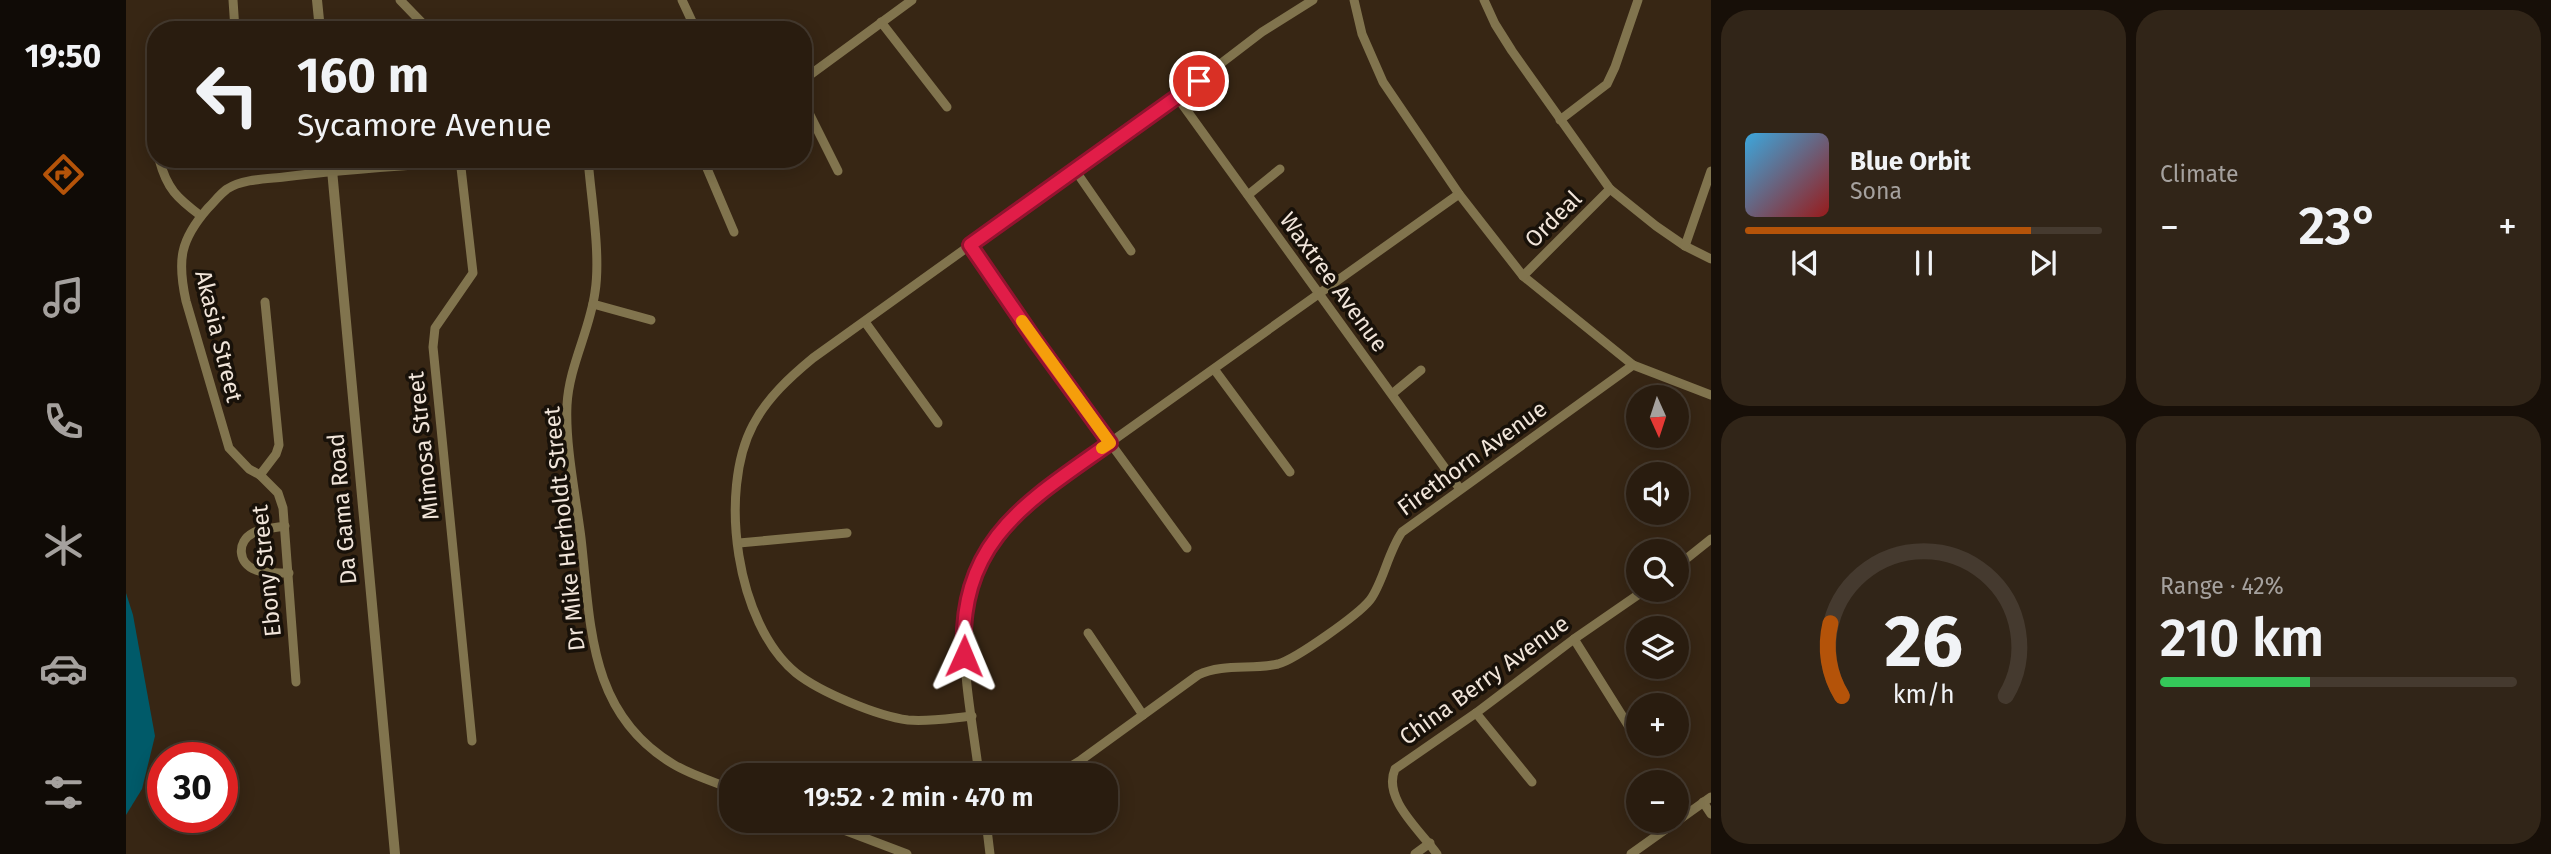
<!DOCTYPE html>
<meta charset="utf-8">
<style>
body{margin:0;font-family:"Fira Sans",sans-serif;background:#312518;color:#f1f3f6;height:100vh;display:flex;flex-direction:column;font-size:26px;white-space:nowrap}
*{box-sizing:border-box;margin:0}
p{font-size:23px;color:#a5a19e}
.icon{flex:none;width:38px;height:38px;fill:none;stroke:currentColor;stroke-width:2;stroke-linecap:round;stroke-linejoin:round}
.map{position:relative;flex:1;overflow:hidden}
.sheet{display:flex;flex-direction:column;gap:10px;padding:10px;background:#170f08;width:840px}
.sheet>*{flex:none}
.banner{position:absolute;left:21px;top:21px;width:665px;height:147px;border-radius:28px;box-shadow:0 4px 18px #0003,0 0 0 2px #453a2f;background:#291c0f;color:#f1f3f6;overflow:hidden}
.needle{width:46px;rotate:177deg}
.fabs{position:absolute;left:1500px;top:385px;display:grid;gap:14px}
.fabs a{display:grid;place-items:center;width:63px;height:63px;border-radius:50%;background:#291c0f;box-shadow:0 4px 18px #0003,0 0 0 2px #453a2f;font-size:35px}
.speed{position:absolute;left:21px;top:742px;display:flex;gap:14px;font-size:35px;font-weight:700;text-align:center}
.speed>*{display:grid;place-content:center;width:91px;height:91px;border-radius:50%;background:#291c0f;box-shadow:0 4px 18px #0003,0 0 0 2px #453a2f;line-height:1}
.speed .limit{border:10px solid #d22;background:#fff;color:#111}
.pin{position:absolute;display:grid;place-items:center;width:60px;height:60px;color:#fff;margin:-30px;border:4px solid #fff;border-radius:50%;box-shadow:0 2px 7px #0007}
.me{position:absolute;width:77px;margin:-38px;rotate:1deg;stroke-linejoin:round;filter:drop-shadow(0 0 5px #0008)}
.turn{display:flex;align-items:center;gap:24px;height:147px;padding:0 35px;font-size:32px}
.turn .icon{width:91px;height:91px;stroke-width:2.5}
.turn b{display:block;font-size:49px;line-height:60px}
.big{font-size:52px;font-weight:600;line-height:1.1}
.sheet .tile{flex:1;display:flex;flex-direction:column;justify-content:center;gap:10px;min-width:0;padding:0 24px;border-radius:28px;background:#312518}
.sheet .dial{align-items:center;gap:0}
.dial svg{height:182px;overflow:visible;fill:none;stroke:#453a2f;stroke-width:7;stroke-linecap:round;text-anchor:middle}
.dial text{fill:#f1f3f6;stroke:none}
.song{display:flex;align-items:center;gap:21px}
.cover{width:84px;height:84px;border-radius:10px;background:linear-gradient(135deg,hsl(200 70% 55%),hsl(0 70% 35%))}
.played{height:7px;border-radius:4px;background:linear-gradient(90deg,#b45309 80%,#453a2f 80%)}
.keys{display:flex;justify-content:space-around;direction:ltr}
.heat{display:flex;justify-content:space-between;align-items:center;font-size:38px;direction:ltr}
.charge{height:10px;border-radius:5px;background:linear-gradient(90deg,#34c759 42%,#453a2f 0)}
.sheet .tiles{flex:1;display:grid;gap:10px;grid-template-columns:repeat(2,1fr)}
.trip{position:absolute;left:593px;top:763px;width:399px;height:70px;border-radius:28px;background:#291c0f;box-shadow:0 4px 18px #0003,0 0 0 2px #453a2f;font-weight:600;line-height:70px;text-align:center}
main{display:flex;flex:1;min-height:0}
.dock{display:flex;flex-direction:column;width:126px;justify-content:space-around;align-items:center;background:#100b06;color:#a5a19e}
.dock .icon{width:49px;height:49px}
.dock .selected{color:#b45309}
.dock b{font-size:32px;color:#f1f3f6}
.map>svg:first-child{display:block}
</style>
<main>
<nav class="dock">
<b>19:50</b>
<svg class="icon selected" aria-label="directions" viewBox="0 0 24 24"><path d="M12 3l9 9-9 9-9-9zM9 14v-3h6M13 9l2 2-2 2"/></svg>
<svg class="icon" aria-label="music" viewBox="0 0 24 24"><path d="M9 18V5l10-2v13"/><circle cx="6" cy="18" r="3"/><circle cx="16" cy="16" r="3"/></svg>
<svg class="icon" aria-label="phone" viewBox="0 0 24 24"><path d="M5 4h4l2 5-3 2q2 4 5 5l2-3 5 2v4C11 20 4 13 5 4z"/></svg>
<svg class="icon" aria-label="climate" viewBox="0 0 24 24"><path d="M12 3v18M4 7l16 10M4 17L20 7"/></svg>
<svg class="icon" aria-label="car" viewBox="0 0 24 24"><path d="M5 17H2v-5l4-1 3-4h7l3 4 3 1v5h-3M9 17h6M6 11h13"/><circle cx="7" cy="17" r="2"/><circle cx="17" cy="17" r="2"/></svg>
<svg class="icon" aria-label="filters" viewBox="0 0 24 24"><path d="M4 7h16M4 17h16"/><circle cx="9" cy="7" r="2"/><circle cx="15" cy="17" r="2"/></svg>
</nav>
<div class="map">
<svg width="1585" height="854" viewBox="0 0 1585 854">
<rect width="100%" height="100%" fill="#372614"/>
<!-- water -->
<path fill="#005a69" d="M 0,593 L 7,615 L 29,736 L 16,789 L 0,815 Z"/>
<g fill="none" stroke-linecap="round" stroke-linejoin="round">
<!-- minor -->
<g stroke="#81744e" stroke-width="9">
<path d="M 107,0 L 109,30"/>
<path d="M 274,0 L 303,30"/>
<path d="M 556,0 L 570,30"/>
<path d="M 1228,0 L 1236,34 L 1257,82 L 1333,194 L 1397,276 L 1507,365 L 1585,395"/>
<path d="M 1358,0 L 1369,24 L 1386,51 L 1484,189 L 1530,226 L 1559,246 L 1585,259"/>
<path d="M 755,22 L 821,107"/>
<path d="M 677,80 L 786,0"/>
<path d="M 1051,97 L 1334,489"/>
<path d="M 677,101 L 712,171"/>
<path d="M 30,102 L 24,112 L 30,147"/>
<path d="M 1434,120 L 1481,84 L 1489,67 L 1512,0"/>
<path d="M 33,159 C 41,189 51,198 75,216"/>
<path d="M 334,159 L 347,273 L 309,328 L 307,347 L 346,741"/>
<path d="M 462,159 C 465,198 475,255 469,292 C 464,330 443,366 441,405 C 439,444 450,498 455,538 C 465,625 462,713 547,764 C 565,775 586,781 606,789"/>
<path d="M 577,159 L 608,232"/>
<path d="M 949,170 L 1005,251"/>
<path d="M 1122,195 L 1154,169"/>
<path d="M 844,245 L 909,340 L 1061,548"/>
<path d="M 1559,246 L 1585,171"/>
<path d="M 1397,276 L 1484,189"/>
<path d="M 139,302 L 153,445 L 150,454 L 134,475 L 152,493 L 157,508 L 170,682"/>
<path d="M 467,304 L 525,320"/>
<path d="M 739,322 L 812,423"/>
<path d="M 1088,369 L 1164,472"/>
<path d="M 1266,394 L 1295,370"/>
<path d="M 134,475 L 123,469 L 103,448 L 60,301 C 51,260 54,240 82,208 C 88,202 94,194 101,189 C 117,179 140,179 158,177 C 227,168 296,165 366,159"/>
<path d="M 159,526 C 149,528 136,528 127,533 C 110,542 112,564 130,570 C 140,574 152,573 163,573"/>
<path d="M 613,543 L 721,533"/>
<path d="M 1550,567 L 1585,539"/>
<path d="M 962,633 L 1017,715"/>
<path d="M 1448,639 L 1507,733"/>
<path d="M 1350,713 L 1406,782"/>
<path d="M 846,716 C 825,718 803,722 782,720 C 751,716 694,692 670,673 C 610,624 592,491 627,425 C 641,398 664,377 687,358 L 1051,97 L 1136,32 L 1187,0"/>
<path d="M 853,775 C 843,690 818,606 874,531 C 888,511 911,496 930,481 L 1333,194"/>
<path d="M 920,775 L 937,771 L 955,760 L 1072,675 C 1097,663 1126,670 1152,664 C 1170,659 1232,615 1244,600 C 1257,583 1262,552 1276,532 L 1507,365"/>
<path d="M 1577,802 L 1585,814"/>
<path d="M 694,821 L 781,854"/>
<path d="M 860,821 L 864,854"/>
<path d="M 1289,854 L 1304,843"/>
<path d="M 1311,854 C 1295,831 1256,799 1269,769 L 1350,713 L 1448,639 L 1519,590"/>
<path d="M 1505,854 L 1585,797"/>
</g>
<!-- tertiary -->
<g stroke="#81744e" stroke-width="10">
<path d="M 191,0 L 194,30"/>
<path d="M 205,159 L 269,854"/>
</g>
</g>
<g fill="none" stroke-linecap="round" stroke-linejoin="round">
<defs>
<path id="route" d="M 838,656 C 832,540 901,502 984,443 L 909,340 L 844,245 L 1073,81"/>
</defs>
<!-- route casing -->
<use href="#route" stroke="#92132f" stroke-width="18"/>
<!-- route -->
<use href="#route" stroke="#e11d48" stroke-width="12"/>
<!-- slow -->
<path stroke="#f59e0b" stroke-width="12" d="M 896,321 L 984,443 L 976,448"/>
</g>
<g text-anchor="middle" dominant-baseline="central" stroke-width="7" stroke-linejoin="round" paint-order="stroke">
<!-- street labels -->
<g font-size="23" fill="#f1e5da" stroke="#181109">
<text transform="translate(1427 219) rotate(-45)">Ordeal</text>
<text transform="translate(1208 282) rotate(54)">Waxtree Avenue</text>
<text transform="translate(93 336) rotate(76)">Akasia Street</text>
<text transform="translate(297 446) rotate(-96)">Mimosa Street</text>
<text transform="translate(1346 458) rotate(-36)">Firethorn Avenue</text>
<text transform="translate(216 509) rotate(-95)">Da Gama Road</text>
<text transform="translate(438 529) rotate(-96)">Dr Mike Herholdt Street</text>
<text transform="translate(140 571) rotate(-96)">Ebony Street</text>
<text transform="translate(1358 680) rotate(-36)">China Berry Avenue</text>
</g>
</g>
</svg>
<div class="fabs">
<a><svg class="needle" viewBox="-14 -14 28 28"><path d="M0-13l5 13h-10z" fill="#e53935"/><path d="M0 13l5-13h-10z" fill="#a5a19e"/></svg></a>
<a><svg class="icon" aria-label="sound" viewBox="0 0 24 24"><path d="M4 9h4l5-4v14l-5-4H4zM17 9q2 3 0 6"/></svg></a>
<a><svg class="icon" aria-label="search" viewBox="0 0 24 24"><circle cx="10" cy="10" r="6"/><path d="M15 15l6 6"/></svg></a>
<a><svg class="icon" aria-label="layers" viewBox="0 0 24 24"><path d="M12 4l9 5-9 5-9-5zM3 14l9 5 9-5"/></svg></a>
<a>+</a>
<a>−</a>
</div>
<div class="speed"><div class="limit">30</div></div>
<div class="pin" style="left:1073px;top:81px;background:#d93025"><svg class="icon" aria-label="arrive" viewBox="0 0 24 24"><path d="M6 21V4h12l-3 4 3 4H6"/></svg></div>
<svg class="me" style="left:838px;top:656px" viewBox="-20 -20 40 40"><path d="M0-17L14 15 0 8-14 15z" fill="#e11d48" stroke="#fff" stroke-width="4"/></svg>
<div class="trip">19:52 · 2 min · 470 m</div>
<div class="banner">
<div class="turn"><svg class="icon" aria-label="left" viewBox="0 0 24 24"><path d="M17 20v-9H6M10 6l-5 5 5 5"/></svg><div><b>160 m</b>Sycamore Avenue</div></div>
</div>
</div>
<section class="sheet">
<div class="tiles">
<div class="tile">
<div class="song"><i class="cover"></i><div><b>Blue Orbit</b><p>Sona</p></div></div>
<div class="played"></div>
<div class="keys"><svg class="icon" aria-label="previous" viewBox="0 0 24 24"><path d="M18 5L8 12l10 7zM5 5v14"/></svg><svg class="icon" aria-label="pause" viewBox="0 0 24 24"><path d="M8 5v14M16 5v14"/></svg><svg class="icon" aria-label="next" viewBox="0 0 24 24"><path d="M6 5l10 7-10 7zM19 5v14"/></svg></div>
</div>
<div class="tile"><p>Climate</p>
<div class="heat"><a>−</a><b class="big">23°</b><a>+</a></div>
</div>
<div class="tile dial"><svg viewBox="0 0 100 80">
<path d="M14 69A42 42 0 1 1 86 69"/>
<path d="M14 69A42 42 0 0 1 9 37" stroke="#b45309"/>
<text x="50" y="56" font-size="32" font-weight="700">26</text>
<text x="50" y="72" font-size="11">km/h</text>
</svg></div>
<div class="tile"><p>Range · 42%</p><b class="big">210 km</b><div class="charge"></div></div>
</div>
</section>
</main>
